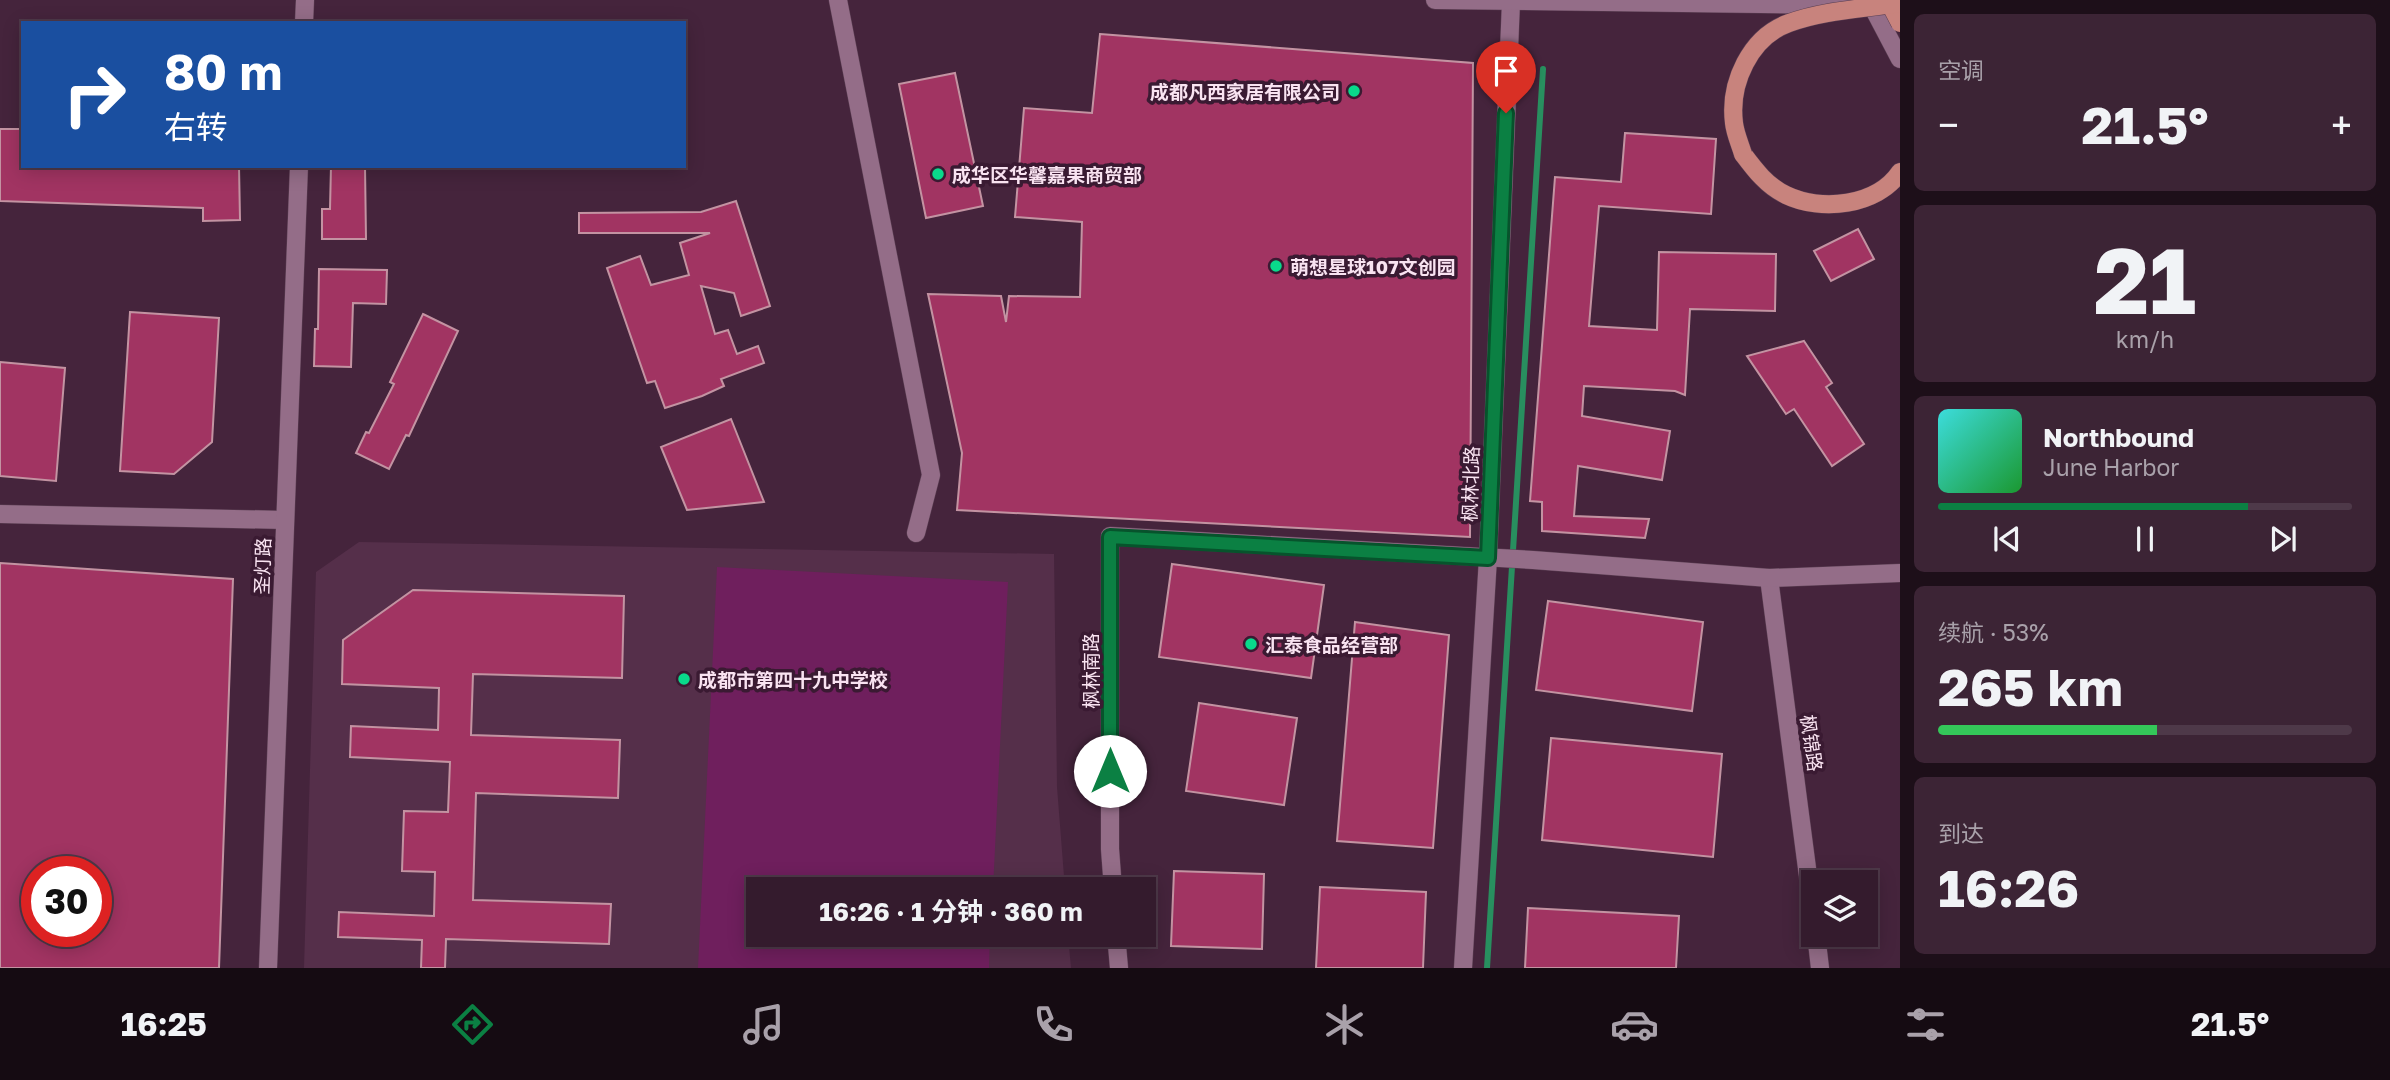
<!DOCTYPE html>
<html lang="zh">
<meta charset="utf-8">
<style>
body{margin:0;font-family:"Golos Text","Noto Sans SC",sans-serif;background:#3c2435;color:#f1f3f6;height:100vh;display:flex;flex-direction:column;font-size:26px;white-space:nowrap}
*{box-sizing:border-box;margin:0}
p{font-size:23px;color:#a9a1aa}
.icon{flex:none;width:38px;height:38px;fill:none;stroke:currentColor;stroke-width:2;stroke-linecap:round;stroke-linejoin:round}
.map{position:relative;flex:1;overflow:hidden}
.panel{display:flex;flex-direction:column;gap:14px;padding:14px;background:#1d0f19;width:490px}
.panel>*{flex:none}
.top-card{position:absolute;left:21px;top:21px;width:665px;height:147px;border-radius:0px;box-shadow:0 4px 18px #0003,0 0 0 2px #4e3949;background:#1a4fa0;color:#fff;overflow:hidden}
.buttons{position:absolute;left:1801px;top:870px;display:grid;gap:14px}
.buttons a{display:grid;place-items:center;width:77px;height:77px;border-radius:0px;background:#341b2d;box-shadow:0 4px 18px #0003,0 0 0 2px #4e3949;font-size:35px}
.speed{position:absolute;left:21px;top:856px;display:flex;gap:14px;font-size:35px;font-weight:700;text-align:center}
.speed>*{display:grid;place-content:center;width:91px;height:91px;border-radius:50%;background:#341b2d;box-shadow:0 4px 18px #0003,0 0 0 2px #4e3949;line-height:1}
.speed .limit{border:10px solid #d22;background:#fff;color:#111}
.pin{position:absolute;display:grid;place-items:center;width:60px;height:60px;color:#fff;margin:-72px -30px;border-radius:50% 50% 50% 0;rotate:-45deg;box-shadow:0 0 7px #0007}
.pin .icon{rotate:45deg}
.me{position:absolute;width:77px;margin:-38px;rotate:0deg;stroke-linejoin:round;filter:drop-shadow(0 0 5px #0008)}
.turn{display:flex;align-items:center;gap:24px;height:147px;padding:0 28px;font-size:32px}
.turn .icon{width:91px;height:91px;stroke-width:2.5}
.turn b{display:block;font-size:49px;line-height:60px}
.big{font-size:52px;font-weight:700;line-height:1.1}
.panel .widget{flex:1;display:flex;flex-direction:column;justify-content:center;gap:10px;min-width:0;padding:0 24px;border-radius:10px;background:#3c2435}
.panel .dial{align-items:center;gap:0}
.dial b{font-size:91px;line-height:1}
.song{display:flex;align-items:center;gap:21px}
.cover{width:84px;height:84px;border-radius:10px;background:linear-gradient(135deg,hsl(180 70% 55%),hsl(130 70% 35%))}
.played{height:7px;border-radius:4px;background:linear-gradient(90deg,#0b8043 75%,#4e3949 75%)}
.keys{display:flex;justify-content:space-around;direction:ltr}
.heat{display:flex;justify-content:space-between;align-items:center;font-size:38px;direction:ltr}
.charge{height:10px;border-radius:5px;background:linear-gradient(90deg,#34c759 53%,#4e3949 0)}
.trip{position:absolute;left:746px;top:877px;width:410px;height:70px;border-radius:0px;background:#341b2d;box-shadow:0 4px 18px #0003,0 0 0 2px #4e3949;font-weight:700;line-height:70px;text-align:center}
.tab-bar{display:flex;height:112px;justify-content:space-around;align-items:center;background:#150b12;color:#a9a1aa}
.tab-bar .icon{width:49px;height:49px}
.tab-bar .active{color:#0b8043}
.tab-bar b{font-size:32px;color:#f1f3f6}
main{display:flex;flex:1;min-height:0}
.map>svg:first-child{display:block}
</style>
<main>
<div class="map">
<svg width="1900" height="968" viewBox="0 0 1900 968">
<rect width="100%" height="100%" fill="#45243c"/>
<!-- built -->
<path fill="#552f4a" d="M 359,542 L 1054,554 L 1057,787 L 1065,889 L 758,889 L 758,934 L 1068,935 L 1071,968 L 304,968 L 316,572 Z"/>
<!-- green -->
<path fill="#6f1f5d" d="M 717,567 L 1008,582 L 993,889 L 758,889 L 758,934 L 990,935 L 989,968 L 698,968 Z"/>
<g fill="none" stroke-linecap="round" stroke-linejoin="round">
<!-- stream -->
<path stroke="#288f5f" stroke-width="6" d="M 1487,968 L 1543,69"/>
</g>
<!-- building -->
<g fill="#a13462" stroke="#c393a2" stroke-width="2" fill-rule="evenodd">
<path d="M 1100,34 L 1473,63 L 1470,537 L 957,510 L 962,453 L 928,294 L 1001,296 L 1006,322 L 1009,296 L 1080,297 L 1082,222 L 1015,217 L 1024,108 L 1092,113 Z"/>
<path d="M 955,73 L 983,206 L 926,218 L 899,84 Z"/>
<path d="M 0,129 L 23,129 L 23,166 L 239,166 L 240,220 L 203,221 L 203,208 L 0,201 Z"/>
<path d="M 1625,133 L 1716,139 L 1711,214 L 1599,206 L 1589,326 L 1657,330 L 1659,252 L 1776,254 L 1775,311 L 1690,309 L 1685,395 L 1675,391 L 1584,386 L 1582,416 L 1670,431 L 1662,480 L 1578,466 L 1574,516 L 1649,519 L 1645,538 L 1542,531 L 1542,502 L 1530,501 L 1555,177 L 1621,182 Z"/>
<path d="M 331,166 L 365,166 L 366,239 L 322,239 L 322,209 L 330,209 Z"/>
<path d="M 736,201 L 770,306 L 741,316 L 734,293 L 701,286 L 715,334 L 728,330 L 737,354 L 758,346 L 764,363 L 721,379 L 724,386 L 702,396 L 665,408 L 655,381 L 647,383 L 607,268 L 640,256 L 651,285 L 689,275 L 680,243 L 710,233 L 579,233 L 579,213 L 701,212 Z"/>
<path d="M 1858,229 L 1874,259 L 1831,281 L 1814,251 Z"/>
<path d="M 319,269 L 387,270 L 386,304 L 353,303 L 351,367 L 314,366 L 315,329 L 318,329 Z"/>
<path d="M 130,312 L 219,318 L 212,442 L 174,474 L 120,471 Z"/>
<path d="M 423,314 L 458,331 L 409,436 L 406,435 L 389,469 L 356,453 L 366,432 L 369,433 L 394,384 L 390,382 Z"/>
<path d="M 1804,341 L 1832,383 L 1826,387 L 1864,444 L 1832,466 L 1794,409 L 1786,414 L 1747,356 Z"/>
<path d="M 0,362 L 65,368 L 56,481 L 0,476 Z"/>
<path d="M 731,419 L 764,502 L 687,510 L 661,447 Z"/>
<path d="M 0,563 L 233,579 L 219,968 L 0,968 ZM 37,872 L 96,872 L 96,931 L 37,931 Z"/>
<path d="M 1172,564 L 1324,585 L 1311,678 L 1159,657 Z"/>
<path d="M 413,590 L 624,596 L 622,678 L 473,674 L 471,735 L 620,740 L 618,798 L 476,793 L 473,900 L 611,904 L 609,944 L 446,939 L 445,968 L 421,968 L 422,940 L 338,937 L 339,912 L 434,916 L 435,872 L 402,871 L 404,811 L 448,812 L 450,762 L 350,757 L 351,726 L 438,730 L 439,688 L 342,684 L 343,640 Z"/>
<path d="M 1548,601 L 1703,622 L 1692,711 L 1536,690 Z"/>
<path d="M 1355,622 L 1449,635 L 1433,848 L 1337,841 Z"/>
<path d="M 1199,703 L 1297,718 L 1284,805 L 1186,791 Z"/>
<path d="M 1551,738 L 1722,754 L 1713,857 L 1542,840 Z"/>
<path d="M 1174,871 L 1264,874 L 1262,949 L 1171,946 Z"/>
<path d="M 1320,887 L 1426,892 L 1423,968 L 1316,968 Z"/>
<path d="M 1528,908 L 1679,916 L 1676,968 L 1525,968 Z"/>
</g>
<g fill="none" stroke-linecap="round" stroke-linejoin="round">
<defs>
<g id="street">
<path d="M 838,0 L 931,475 L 916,533"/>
<path d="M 1769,578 L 1813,914"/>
<path d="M 1113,889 L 1110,849 L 1110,536 L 1533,560 L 1769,578 L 1900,573"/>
<path d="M 1116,934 L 1119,968"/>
<path d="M 1816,934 L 1820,968"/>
<path d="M 1463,968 L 1488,558 L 1511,2"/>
</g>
<g id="secondary">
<path d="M 1435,0 L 1848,5"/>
<path d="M 1869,0 L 1900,59"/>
<path d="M 304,23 L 305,0"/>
<path d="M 0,514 L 284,520"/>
<path d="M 268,968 L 299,166"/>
</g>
<path id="primary" d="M 1743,154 C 1755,170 1767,186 1786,195 C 1821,212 1877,206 1900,172"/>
</defs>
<!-- street casing -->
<use href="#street" stroke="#5c4054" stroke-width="19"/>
<!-- secondary casing -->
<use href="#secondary" stroke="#5c4054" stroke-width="19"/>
<!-- primary casing -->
<use href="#primary" stroke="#5c4054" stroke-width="19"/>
<!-- street -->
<use href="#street" stroke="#946d88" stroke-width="18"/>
<!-- secondary -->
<use href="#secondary" stroke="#946d88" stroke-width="18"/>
<!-- primary -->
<use href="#primary" stroke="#c8837d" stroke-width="18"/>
<defs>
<g id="primary-bridge">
<path d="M 1888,0 L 1900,23"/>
<path d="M 1743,154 C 1740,144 1735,133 1734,123 C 1729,83 1750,37 1789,23 C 1824,10 1864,9 1900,3"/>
</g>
</defs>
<!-- primary-bridge casing -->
<use href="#primary-bridge" stroke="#5c4054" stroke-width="19" stroke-linecap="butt"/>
<!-- primary-bridge -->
<use href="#primary-bridge" stroke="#c8837d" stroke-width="18"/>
</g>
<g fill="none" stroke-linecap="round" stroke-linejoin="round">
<defs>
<path id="route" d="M 1110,771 L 1110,537 L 1488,558 L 1506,113"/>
</defs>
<!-- route casing -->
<use href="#route" stroke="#07532c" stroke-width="18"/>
<!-- route -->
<use href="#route" stroke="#0b8043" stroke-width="12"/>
</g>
<!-- markers -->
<g fill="#09d98b" stroke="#3a1a32" stroke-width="2.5">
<circle cx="1354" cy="91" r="7"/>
<circle cx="938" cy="174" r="7"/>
<circle cx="1276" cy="266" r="7"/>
<circle cx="1251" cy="644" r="7"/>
<circle cx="684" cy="679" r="7"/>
</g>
<g text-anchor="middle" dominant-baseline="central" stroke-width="7" stroke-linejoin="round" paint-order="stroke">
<!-- poi labels -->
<g font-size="19" font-weight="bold" fill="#f9e3f1" stroke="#3a1a32" text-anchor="start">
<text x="1340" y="91" text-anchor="end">成都凡西家居有限公司</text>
<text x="952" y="174">成华区华馨嘉果商贸部</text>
<text x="1290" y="266">萌想星球107文创园</text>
<text x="1265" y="644">汇泰食品经营部</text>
<text x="698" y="679">成都市第四十九中学校</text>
</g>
<!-- street labels -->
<g font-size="19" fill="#f9e3f1" stroke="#3a1a32">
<text transform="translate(1470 484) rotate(-88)">枫林北路</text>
<text transform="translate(262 566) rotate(-88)">圣灯路</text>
<text transform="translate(1090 671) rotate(-90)">枫林南路</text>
<text transform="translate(1812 743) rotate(82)">枫锦路</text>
</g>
</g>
</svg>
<div class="buttons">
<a><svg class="icon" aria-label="layers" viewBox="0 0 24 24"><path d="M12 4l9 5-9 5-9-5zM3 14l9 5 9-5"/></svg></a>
</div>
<div class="speed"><div class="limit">30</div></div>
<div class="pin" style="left:1506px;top:113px;background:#d93025"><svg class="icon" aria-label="arrive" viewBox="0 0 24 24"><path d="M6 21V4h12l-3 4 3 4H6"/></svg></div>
<svg class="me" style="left:1110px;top:771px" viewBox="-20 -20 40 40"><circle r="19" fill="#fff"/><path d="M0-13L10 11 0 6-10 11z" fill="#0b8043"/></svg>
<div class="trip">16:26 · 1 分钟 · 360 m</div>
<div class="top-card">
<div class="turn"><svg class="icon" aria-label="right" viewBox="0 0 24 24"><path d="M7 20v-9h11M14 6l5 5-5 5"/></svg><div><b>80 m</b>右转</div></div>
</div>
</div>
<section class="panel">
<div class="widget"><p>空调</p>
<div class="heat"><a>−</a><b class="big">21.5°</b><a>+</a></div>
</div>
<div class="widget dial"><b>21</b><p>km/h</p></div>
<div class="widget">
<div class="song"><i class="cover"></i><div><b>Northbound</b><p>June Harbor</p></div></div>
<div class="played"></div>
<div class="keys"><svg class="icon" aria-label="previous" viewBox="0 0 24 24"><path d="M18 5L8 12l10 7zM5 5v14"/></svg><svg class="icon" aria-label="pause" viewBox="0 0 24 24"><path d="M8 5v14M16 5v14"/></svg><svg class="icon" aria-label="next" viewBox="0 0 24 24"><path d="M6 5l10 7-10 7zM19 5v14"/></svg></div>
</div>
<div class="widget"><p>续航 · 53%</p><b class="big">265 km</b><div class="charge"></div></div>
<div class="widget"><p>到达</p><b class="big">16:26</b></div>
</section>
</main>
<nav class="tab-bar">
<b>16:25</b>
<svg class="icon active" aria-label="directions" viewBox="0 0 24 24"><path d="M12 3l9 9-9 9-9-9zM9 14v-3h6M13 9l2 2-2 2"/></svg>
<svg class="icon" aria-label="music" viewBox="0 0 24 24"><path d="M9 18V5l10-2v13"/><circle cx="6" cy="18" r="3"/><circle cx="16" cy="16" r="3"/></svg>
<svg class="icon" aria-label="phone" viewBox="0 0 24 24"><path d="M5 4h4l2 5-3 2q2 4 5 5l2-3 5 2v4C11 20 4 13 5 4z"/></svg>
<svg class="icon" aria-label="climate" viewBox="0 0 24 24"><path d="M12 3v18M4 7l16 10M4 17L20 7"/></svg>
<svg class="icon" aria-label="car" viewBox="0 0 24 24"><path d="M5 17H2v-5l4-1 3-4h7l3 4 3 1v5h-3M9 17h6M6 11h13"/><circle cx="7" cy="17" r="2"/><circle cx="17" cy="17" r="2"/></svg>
<svg class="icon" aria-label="filters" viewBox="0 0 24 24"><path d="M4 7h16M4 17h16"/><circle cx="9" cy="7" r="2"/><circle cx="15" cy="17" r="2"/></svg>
<b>21.5°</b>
</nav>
